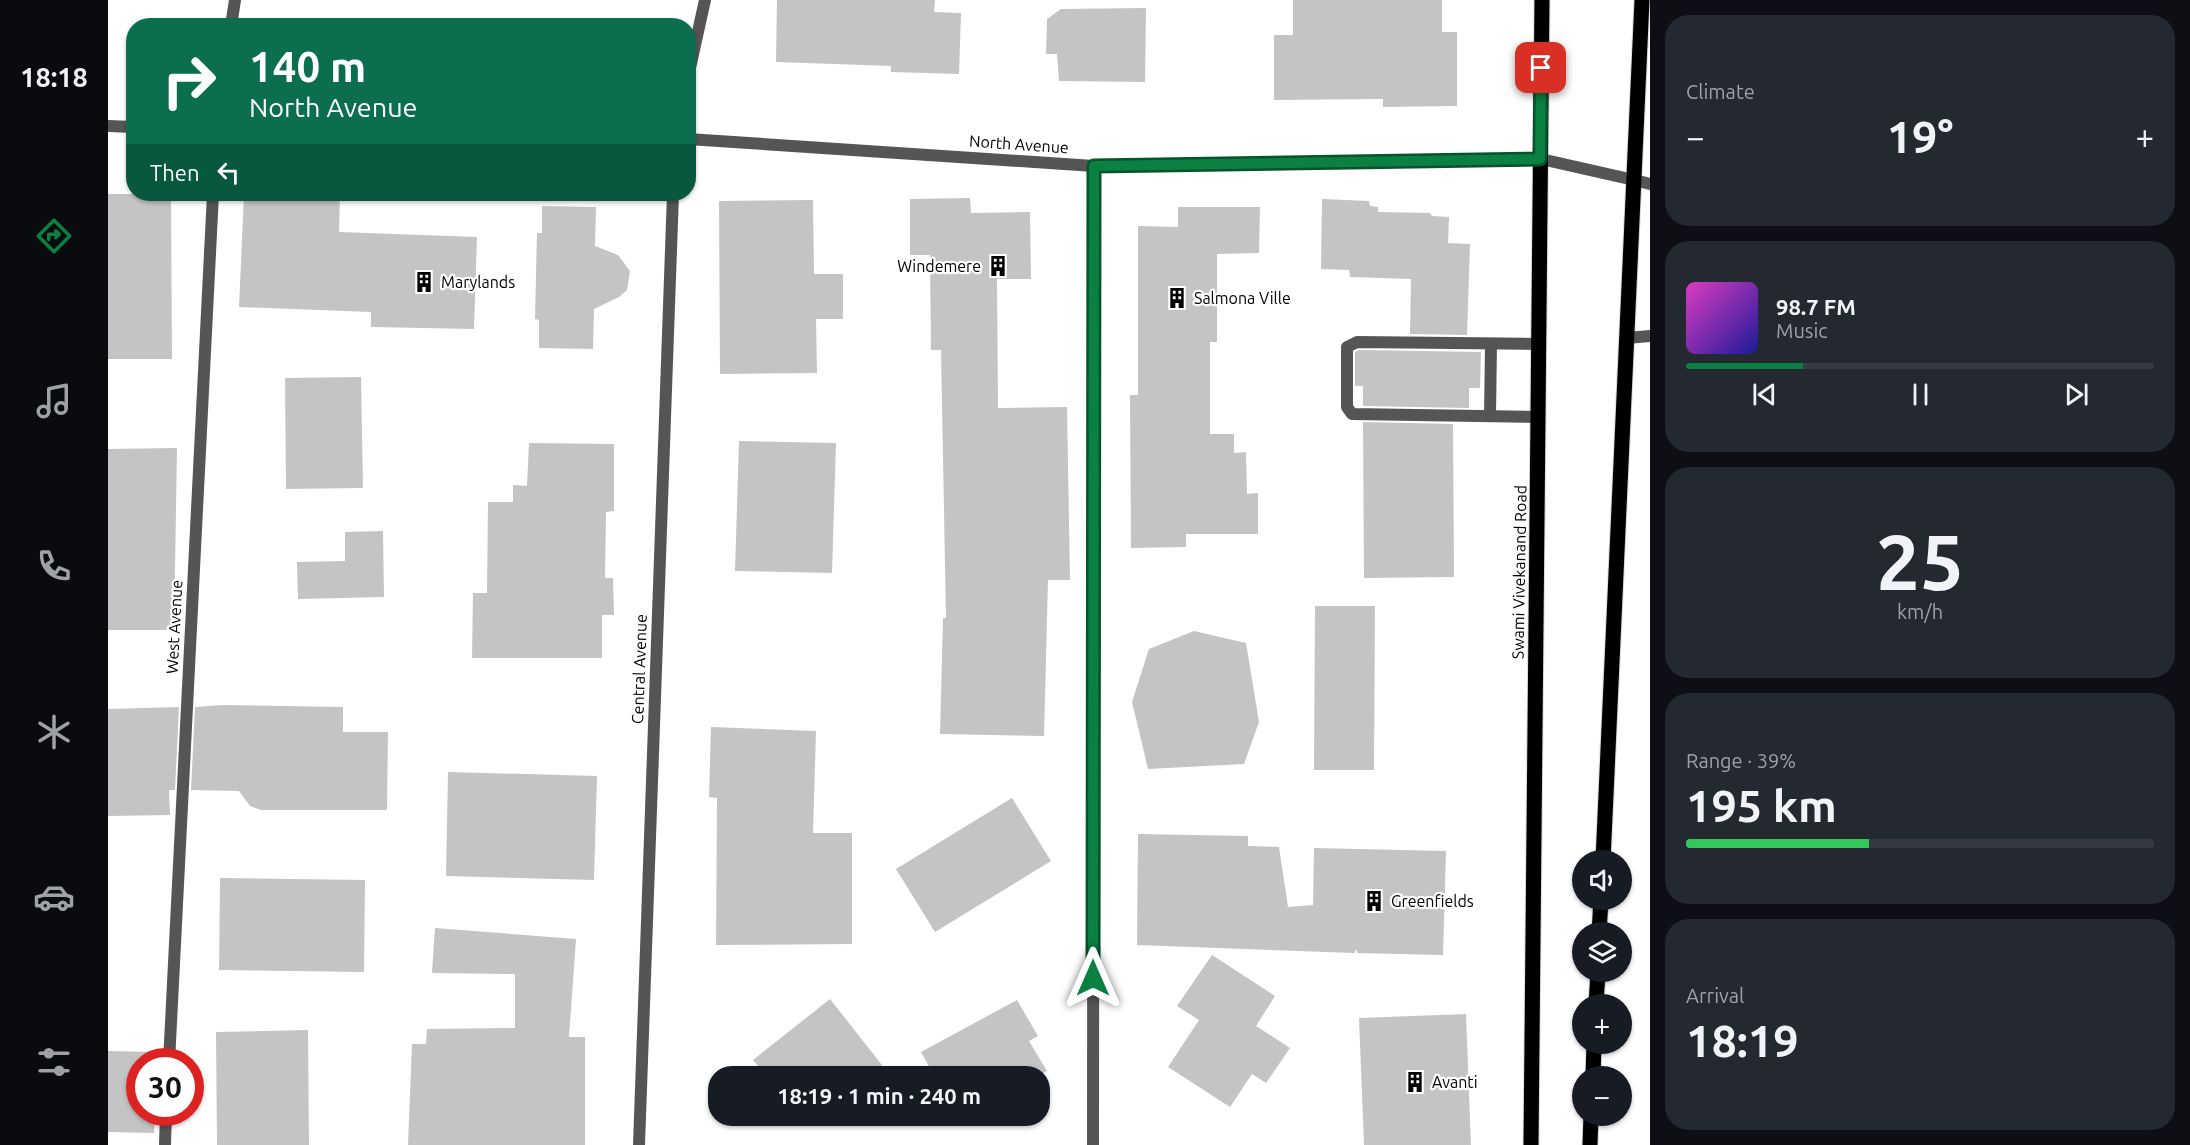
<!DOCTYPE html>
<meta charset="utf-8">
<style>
body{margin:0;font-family:Ubuntu,sans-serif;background:#242831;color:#f1f3f6;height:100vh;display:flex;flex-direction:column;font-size:22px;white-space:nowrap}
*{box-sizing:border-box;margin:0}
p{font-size:20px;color:#9ea1a6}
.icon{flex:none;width:33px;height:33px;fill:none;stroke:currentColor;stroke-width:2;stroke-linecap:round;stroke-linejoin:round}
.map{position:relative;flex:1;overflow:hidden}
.sheet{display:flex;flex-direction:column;gap:15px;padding:15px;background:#0d0f14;width:540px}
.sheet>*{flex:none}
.top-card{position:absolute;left:18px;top:18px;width:570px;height:183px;border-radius:24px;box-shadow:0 2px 4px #0004;background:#0b6e4f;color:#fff;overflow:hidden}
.tools{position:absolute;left:1464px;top:850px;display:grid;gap:12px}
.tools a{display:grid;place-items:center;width:60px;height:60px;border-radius:50%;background:#171b24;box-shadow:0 2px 4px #0004;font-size:30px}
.speed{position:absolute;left:18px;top:1048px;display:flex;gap:12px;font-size:30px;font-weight:700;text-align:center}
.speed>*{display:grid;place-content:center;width:78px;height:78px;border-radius:50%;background:#171b24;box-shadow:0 2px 4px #0004;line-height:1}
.speed .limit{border:9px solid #d22;background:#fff;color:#111}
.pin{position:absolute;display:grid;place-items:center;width:51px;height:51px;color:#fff;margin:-26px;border-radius:12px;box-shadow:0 3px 9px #0006}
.me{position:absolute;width:66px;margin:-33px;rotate:0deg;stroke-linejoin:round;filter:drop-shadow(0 0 4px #0008)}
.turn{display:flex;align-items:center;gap:21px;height:126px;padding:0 24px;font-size:27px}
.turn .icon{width:78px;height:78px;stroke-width:2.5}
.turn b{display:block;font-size:42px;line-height:51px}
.then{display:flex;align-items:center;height:57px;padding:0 24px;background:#0003;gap:12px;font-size:22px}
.big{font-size:45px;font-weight:700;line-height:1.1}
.sheet .widget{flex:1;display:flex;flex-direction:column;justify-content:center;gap:9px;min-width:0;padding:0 21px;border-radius:24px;background:#242831}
.sheet .dial{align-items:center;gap:0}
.dial b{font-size:78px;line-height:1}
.song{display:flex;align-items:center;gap:18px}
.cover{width:72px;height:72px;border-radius:9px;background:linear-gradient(135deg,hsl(310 70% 55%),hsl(240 70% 35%))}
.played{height:6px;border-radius:3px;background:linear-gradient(90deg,#0b8043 25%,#363941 25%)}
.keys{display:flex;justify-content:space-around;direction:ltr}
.heat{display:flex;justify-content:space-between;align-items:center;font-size:33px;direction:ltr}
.charge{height:9px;border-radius:4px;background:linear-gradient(90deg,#34c759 39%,#363941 0)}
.trip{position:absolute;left:600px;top:1066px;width:342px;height:60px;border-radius:24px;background:#171b24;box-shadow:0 2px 4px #0004;font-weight:700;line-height:60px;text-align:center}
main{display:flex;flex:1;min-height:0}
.tabs{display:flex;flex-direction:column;width:108px;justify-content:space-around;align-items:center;background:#090b0e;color:#9ea1a6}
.tabs .icon{width:42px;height:42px}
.tabs .current{color:#0b8043}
.tabs b{font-size:27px;color:#f1f3f6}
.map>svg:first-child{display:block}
</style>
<main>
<nav class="tabs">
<b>18:18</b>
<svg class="icon current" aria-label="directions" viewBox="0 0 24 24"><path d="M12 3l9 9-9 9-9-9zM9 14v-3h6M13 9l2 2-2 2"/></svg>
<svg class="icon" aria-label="music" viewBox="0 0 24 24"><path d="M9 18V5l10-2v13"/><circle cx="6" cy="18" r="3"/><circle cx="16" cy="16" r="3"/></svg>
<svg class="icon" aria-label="phone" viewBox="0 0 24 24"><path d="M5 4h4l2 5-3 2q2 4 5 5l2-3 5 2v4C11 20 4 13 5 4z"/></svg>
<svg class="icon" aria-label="climate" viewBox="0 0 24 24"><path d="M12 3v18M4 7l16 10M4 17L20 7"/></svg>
<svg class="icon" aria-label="car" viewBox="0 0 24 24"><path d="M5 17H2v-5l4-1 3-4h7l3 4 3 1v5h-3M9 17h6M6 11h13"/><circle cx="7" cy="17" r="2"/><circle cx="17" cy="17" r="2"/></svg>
<svg class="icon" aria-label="filters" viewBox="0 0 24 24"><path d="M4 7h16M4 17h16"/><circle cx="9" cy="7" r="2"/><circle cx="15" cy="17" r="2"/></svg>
</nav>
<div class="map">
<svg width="1542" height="1145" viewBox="0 0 1542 1145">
<rect width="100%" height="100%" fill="#fff"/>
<!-- building -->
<g fill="#c4c4c4">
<path d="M 669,0 L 827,0 L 826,12 L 853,13 L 851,74 L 783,72 L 783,66 L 668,62 Z"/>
<path d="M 1185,0 L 1334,0 L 1334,32 L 1349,32 L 1349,106 L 1275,107 L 1275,99 L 1166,100 L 1166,35 L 1185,35 Z"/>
<path d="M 1038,8 L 1037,82 L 951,81 L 949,54 L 938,54 L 939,19 L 953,9 Z"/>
<path d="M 0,194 L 63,194 L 64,359 L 0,359 Z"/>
<path d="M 136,194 L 232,194 L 231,232 L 369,237 L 366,329 L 263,327 L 263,312 L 131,307 Z"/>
<path d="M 862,198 L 863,213 L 922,212 L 923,279 L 889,279 L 890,408 L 959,407 L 962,580 L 940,580 L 936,736 L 832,734 L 835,618 L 838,618 L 833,350 L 823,350 L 822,255 L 802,255 L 802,199 Z"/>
<path d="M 1214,199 L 1261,201 L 1262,206 L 1270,207 L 1270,212 L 1322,213 L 1324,216 L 1341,217 L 1340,243 L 1362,244 L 1359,335 L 1302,334 L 1303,279 L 1242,277 L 1241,270 L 1213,269 Z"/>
<path d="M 705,200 L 706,274 L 735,274 L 735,319 L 708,319 L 709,373 L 612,374 L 611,201 Z"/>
<path d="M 434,206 L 488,207 L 487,246 L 510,255 L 522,271 L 519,290 L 511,297 L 486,309 L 485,349 L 431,348 L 431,320 L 427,319 L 429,233 L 434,233 Z"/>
<path d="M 1070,207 L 1152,207 L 1151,253 L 1109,254 L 1109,342 L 1102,342 L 1102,434 L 1126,434 L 1126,453 L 1138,452 L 1139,494 L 1150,493 L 1150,534 L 1078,534 L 1078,547 L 1023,548 L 1022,395 L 1030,395 L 1030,226 L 1070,227 Z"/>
<path d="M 1251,350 L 1373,352 L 1372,388 L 1361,388 L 1361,408 L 1255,406 L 1255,386 L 1247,386 L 1247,352 Z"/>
<path d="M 253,377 L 255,488 L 178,489 L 177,378 Z"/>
<path d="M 1255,422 L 1345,424 L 1346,577 L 1256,578 Z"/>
<path d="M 631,441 L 728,443 L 724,573 L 627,571 Z"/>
<path d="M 421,443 L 506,444 L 506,511 L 498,512 L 497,578 L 505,578 L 506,615 L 494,615 L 494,658 L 364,658 L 365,593 L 379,593 L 380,502 L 405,502 L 405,485 L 419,486 Z"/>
<path d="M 69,448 L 66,630 L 0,630 L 0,449 Z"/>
<path d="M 275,531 L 276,597 L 190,599 L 189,562 L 237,561 L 237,532 Z"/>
<path d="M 1207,606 L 1267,606 L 1266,770 L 1206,770 Z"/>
<path d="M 1086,631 L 1138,643 L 1151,722 L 1136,764 L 1040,769 L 1024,702 L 1041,649 Z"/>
<path d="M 115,705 L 235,707 L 235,732 L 280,732 L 279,810 L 153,810 L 142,806 L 131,791 L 83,790 L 87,707 Z"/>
<path d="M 71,707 L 67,790 L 61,790 L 62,815 L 0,816 L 0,709 Z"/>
<path d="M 603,727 L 708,731 L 705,833 L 744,833 L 744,944 L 608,945 L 609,798 L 601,797 Z"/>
<path d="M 340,772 L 489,776 L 486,880 L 338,876 Z"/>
<path d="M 904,798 L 943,861 L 827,932 L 788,869 Z"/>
<path d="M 1030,834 L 1140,836 L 1140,846 L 1171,847 L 1180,907 L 1205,905 L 1206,848 L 1338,851 L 1335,955 L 1249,953 L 1249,949 L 1246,953 L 1029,945 Z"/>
<path d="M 112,878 L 257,880 L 256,972 L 111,970 Z"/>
<path d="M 327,928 L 468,939 L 461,1037 L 477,1037 L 477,1145 L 300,1145 L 304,1044 L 318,1044 L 319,1029 L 407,1028 L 407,974 L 324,973 Z"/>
<path d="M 1104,955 L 1167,996 L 1148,1026 L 1182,1048 L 1158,1083 L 1144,1074 L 1122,1107 L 1060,1067 L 1091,1020 L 1069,1006 Z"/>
<path d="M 722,999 L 774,1065 L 759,1077 L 659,1077 L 645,1060 Z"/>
<path d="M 909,1000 L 930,1036 L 921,1041 L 939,1071 L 929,1077 L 827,1077 L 813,1052 Z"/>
<path d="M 1358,1014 L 1363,1145 L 1256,1145 L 1251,1018 Z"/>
<path d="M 200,1030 L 201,1145 L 109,1145 L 108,1032 Z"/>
<path d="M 0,1051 L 48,1052 L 48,1062 L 32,1062 L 32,1113 L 47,1113 L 46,1133 L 0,1132 Z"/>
</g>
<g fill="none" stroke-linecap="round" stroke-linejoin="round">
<defs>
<g id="primary">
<path d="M 1495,861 L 1534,0"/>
<path d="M 1491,933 L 1493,900"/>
<path d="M 1488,1005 L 1490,972"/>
<path d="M 1485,1077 L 1486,1044"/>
<path d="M 1423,1145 L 1434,0"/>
<path d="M 1482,1145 L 1483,1116"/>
</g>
</defs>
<!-- primary casing -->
<use href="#primary" stroke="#dbdbdb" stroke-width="17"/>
<!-- service -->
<g stroke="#555" stroke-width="12">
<path d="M 1526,180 L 1542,184"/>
<path d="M 1519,338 L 1542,336"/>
</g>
<!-- minor -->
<g stroke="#555" stroke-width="12">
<path d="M 123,26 L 127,0"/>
<path d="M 580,77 L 597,0"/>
<path d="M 1382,416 L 1383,344"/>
<path d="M 1430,417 L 1244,414 L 1239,407 L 1239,347 L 1249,342 L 1431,344"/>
<path d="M 61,1062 L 105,194"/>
<path d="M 57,1145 L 58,1113"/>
<path d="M 531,1145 L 565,194"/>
<path d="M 985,1145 L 986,166"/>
</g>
<!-- tertiary -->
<g stroke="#555" stroke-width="12">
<path d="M 0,126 L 26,127"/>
<path d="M 580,139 L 986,166 L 1433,159 L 1526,180"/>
</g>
<!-- primary -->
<use href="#primary" stroke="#000" stroke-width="15"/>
</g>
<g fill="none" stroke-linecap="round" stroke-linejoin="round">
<defs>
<path id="route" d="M 985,978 L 986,166 L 1432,159 L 1433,68"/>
</defs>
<!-- route casing -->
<use href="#route" stroke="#07532c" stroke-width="15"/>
<!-- route -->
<use href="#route" stroke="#0b8043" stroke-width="10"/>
</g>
<!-- icons -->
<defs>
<symbol id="building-bare" viewBox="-9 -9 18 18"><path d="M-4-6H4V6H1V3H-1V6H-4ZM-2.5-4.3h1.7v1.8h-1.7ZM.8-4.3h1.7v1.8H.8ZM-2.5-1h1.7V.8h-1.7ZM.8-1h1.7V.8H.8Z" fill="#000" stroke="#fff" stroke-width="2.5" paint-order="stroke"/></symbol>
</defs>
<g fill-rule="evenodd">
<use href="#building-bare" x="875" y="251" width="30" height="30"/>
<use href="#building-bare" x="301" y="267" width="30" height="30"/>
<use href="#building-bare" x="1054" y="283" width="30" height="30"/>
<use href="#building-bare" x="1251" y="886" width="30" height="30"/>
<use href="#building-bare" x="1292" y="1067" width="30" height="30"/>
</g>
<g text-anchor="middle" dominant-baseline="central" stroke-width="4.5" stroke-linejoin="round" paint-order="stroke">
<!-- street labels -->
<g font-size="16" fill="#000" stroke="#fff">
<text transform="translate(911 144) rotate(4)">North Avenue</text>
<text transform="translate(1411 572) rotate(-89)">Swami Vivekanand Road</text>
<text transform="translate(66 627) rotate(-87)">West Avenue</text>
<text transform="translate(531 669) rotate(-88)">Central Avenue</text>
</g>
<!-- poi labels -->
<g font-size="16" fill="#000" stroke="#fff" text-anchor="start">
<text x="873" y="266" text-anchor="end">Windemere</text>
<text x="333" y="282">Marylands</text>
<text x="1086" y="298">Salmona Ville</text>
<text x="1283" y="901">Greenfields</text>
<text x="1324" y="1082">Avanti</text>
</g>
</g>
</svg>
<div class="tools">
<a><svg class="icon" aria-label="sound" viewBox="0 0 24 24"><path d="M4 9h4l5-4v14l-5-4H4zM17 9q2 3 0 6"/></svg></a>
<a><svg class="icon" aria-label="layers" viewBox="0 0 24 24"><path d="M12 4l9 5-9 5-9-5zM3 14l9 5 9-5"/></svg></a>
<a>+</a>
<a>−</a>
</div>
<div class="speed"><div class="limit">30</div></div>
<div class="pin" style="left:1433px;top:68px;background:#d93025"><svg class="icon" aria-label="arrive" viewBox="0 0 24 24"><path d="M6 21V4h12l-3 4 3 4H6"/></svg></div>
<svg class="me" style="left:985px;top:978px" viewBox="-20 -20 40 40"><path d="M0-17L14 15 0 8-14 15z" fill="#0b8043" stroke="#fff" stroke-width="4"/></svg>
<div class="trip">18:19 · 1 min · 240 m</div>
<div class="top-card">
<div class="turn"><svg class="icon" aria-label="right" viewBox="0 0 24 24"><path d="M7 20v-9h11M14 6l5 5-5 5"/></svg><div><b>140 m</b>North Avenue</div></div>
<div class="then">Then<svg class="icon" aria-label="left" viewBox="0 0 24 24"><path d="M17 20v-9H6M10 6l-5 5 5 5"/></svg></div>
</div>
</div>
<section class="sheet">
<div class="widget"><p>Climate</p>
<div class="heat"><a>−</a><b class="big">19°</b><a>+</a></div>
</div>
<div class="widget">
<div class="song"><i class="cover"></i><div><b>98.7 FM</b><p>Music</p></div></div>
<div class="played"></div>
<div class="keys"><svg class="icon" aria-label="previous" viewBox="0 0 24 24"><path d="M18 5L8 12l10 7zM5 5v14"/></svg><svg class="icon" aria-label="pause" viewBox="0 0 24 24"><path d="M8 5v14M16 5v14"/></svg><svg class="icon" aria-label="next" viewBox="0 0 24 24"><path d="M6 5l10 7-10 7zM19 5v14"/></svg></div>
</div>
<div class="widget dial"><b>25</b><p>km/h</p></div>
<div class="widget"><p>Range · 39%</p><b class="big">195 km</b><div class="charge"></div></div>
<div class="widget"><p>Arrival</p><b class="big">18:19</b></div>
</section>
</main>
